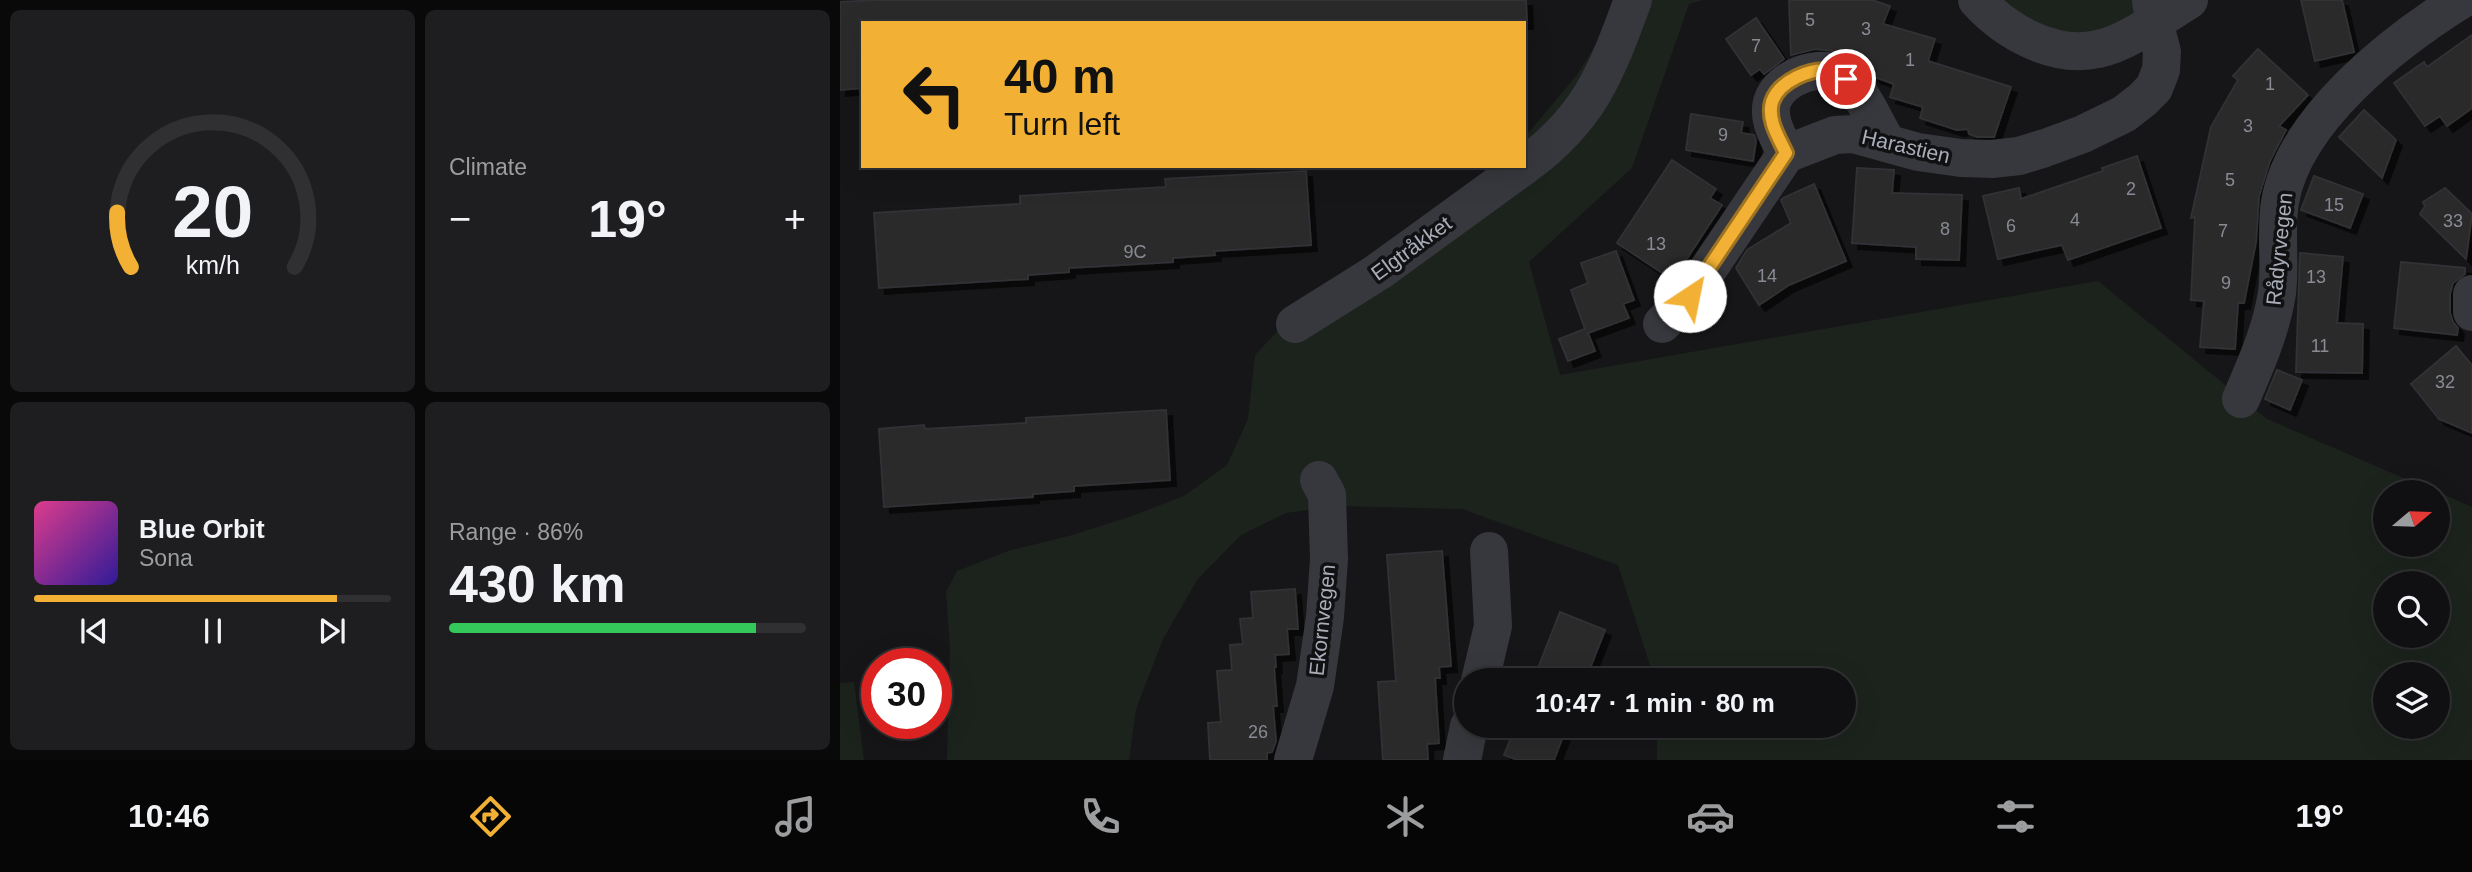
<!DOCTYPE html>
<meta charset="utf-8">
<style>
body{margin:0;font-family:Helvetica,sans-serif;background:#1e1e20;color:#f1f3f6;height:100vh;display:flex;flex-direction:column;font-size:26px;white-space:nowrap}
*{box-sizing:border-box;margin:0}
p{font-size:23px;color:#9c9d9f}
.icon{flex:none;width:38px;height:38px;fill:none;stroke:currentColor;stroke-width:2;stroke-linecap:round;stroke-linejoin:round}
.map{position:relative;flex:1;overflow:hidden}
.side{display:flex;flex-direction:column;gap:10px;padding:10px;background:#09090a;width:840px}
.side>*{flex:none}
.banner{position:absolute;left:21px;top:21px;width:665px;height:147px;border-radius:0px;box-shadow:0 7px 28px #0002,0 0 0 2px #303032;background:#f2b134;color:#111;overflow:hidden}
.needle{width:46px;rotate:71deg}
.fabs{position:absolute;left:1533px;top:480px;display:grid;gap:14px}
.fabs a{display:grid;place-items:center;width:77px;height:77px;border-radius:50%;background:#101012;box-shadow:0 7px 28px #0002,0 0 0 2px #303032;font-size:35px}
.speed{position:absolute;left:21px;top:648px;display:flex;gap:14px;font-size:35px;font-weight:700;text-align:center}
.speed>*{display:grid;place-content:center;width:91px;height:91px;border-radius:50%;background:#101012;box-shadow:0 7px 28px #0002,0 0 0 2px #303032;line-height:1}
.speed .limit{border:10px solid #d22;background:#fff;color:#111}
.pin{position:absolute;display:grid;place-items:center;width:60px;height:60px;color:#fff;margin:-30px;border:4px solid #fff;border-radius:50%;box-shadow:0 2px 7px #0007}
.me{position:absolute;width:77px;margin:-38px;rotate:34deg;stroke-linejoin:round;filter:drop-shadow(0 0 5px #0008)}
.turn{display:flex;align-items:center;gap:24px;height:147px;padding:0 28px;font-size:32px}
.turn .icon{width:91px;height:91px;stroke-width:2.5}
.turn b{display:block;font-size:49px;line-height:60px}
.big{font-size:52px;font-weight:700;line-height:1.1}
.side .tile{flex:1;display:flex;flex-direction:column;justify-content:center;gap:10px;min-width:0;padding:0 24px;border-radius:10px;background:#1e1e20}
.side .dial{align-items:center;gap:0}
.dial svg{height:182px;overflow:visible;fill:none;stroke:#303032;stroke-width:7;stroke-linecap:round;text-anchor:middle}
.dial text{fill:#f1f3f6;stroke:none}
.song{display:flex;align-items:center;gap:21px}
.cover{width:84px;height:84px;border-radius:10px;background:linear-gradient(135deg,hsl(330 70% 55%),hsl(250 70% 35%))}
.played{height:7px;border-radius:4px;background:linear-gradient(90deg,#f2b134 85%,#303032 85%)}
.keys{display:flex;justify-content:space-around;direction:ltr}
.heat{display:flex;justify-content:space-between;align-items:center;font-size:38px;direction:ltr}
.charge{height:10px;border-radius:5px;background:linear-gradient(90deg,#34c759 86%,#303032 0)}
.side .tiles{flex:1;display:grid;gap:10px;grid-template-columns:repeat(2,1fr)}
.trip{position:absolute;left:614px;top:668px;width:402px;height:70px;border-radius:35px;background:#101012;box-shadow:0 7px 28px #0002,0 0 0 2px #303032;font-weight:700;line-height:70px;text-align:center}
.tabs{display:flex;height:112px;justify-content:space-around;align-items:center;background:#060607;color:#9c9d9f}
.tabs .icon{width:49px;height:49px}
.tabs .current{color:#f2b134}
.tabs b{font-size:32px;color:#f1f3f6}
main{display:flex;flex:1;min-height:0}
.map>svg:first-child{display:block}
</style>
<main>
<section class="side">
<div class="tiles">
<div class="tile dial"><svg viewBox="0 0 100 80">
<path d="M14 69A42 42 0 1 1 86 69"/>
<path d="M14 69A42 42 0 0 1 8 45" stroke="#f2b134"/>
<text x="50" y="56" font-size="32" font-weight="700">20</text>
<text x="50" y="72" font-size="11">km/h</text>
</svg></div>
<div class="tile"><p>Climate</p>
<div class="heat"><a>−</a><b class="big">19°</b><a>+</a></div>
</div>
<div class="tile">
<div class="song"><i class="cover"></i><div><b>Blue Orbit</b><p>Sona</p></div></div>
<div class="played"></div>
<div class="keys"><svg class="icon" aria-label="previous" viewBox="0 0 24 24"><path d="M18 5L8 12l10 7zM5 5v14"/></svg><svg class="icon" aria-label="pause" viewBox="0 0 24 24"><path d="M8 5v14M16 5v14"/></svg><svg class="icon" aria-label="next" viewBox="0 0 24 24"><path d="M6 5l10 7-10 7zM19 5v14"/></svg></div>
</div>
<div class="tile"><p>Range · 86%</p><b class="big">430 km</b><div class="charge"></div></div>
</div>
</section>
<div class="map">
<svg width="1632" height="760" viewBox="0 0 1632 760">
<defs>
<filter id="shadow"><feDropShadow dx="6" dy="6" stdDeviation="0" flood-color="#0009"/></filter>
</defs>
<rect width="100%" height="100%" fill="#161618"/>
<!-- green -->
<g fill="#1c231d" fill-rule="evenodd">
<path d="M 783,0 L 863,0 L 849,4 L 792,168 L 689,262 L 720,375 L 1258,281 L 1427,419 L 1596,492 L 1545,492 L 1545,544 L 1598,544 L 1598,492 L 1632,507 L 1632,760 L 817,760 L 817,726 L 1004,726 L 1004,681 L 815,681 L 778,565 L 622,509 L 497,506 L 446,513 L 401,535 L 357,580 L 323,639 L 296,709 L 289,760 L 107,760 L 110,648 L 106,592 L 117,571 L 168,551 L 229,536 L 289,517 L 344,496 L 387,465 L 408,419 L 415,355 L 468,299 L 550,239 L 684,166 L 684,138 L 737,75 ZM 1545,583 L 1598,583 L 1598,635 L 1545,635 ZM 1545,674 L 1598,674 L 1598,726 L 1545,726 Z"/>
<path d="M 1140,0 L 1302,0 L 1299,15 L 1196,55 Z"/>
<path d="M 14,682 L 24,760 L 0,760 L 0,683 Z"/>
</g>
<!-- building -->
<g fill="#29292c" stroke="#303034" stroke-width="2" filter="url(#shadow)">
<path d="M 41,0 L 686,0 L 687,23 L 23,23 L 23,88 L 0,90 L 0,2 Z"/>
<path d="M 949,0 L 1032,0 L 1050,6 L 1043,24 L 1095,39 L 1088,61 L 1171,87 L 1154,137 L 1137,137 L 1129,134 L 1128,129 L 1117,130 L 1080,118 L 1083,107 L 1050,97 L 1054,84 L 1034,77 L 1021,63 L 1003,52 L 975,49 L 951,55 Z"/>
<path d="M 1461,0 L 1502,0 L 1514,52 L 1475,61 Z"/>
<path d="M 916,18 L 944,59 L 924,74 L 920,69 L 911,75 L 886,39 Z"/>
<path d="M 1632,35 L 1632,108 L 1607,126 L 1600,116 L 1585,126 L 1554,83 L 1584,62 L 1587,67 Z"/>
<path d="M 1418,49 L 1468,95 L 1439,126 L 1446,130 L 1430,161 L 1419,196 L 1416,242 L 1404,303 L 1398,303 L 1395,349 L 1360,347 L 1364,301 L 1351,300 L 1355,217 L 1351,218 L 1371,127 L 1398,80 L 1393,76 Z"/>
<path d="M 1524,110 L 1556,140 L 1542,178 L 1499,137 Z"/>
<path d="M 851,114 L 903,122 L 901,133 L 914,135 L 916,141 L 913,161 L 846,150 Z"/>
<path d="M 1297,156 L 1321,228 L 1228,260 L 1222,245 L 1158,259 L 1143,196 L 1179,188 L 1181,199 L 1263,171 L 1262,168 Z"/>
<path d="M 832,160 L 876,189 L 870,198 L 882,205 L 833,280 L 777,243 Z"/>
<path d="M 1017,168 L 1054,170 L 1052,193 L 1122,195 L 1119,260 L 1076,259 L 1076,247 L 1012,243 Z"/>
<path d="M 466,171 L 471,245 L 374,251 L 375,255 L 333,258 L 333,262 L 229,268 L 229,272 L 188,275 L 188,279 L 39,288 L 34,213 L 180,204 L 180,196 L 326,187 L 325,179 Z"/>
<path d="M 1474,176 L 1523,194 L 1510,228 L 1461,210 Z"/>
<path d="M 974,184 L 1006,261 L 949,285 L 919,305 L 896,268 L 907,250 L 951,223 L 941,200 L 943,198 Z"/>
<path d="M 1605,188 L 1632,214 L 1626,259 L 1580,214 L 1585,206 L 1583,202 Z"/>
<path d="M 776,251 L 794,300 L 783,304 L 789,318 L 748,333 L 755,351 L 728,361 L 719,339 L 745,329 L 731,290 L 748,283 L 741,263 Z"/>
<path d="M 1460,253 L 1503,257 L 1497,323 L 1523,324 L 1522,373 L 1456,372 Z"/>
<path d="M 1561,262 L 1625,268 L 1625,274 L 1613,283 L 1610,294 L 1610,313 L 1613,322 L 1618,328 L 1617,335 L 1554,328 Z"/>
<path d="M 1616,346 L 1632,365 L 1632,433 L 1599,419 L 1571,384 Z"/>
<path d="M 1437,370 L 1462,380 L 1450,410 L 1425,399 Z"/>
<path d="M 326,410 L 330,480 L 234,486 L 234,491 L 193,494 L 193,497 L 44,507 L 39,429 L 84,425 L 85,429 L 186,423 L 186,418 Z"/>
<path d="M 602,551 L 611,666 L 599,667 L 600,678 L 595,678 L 599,743 L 587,744 L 588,760 L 543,760 L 538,682 L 556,681 L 547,555 Z"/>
<path d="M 455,589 L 458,629 L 447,629 L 449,654 L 435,655 L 436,667 L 434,667 L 437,706 L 433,706 L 436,741 L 432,752 L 427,753 L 427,760 L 370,760 L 368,723 L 381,722 L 377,671 L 392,670 L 390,645 L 403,644 L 400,619 L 413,618 L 411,592 Z"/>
<path d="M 720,612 L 765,630 L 745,681 L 693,681 Z"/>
<path d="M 676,726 L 727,726 L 714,760 L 678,760 L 664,755 Z"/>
</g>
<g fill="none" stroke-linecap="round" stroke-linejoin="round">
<!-- minor -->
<g stroke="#37383d" stroke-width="38">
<path d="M 1137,0 C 1166,32 1214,59 1258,49 C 1288,43 1323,16 1349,0"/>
<path d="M 946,154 C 939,138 927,120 932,102 C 940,76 985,60 1006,79 C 1024,94 1035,123 1047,143"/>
<path d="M 684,166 C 750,118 766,73 793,0"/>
<path d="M 1632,294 L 1632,312"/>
<path d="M 455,324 L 538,272 L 684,166"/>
<path d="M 822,324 L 850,296 L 946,154 L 995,135 L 1013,134 L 1078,152 L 1121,158 L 1152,159 L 1179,156 L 1205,148 L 1243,134 L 1284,114 L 1302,100 L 1314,88 L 1321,70 L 1322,52 L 1314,21 L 1311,0"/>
<path d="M 1401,399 C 1416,364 1431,331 1437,293 C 1441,263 1435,232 1440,202 C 1454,119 1554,42 1621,0"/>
<path d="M 640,681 L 653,626 L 649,551"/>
<path d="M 453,760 L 475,686 L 485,617 L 489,559 L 487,495 L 479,480"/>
<path d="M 622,760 L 629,726"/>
</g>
</g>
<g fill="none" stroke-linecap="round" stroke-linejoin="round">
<defs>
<path id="route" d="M 850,296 L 946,153 C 939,138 927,120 932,102 C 939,81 971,67 992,71 C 997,72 1001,76 1006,79"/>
</defs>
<!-- route casing -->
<use href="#route" stroke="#9d7322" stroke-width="18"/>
<!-- route -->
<use href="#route" stroke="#f2b134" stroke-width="12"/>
</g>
<g text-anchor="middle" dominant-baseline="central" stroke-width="7" stroke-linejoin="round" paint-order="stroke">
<!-- number labels -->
<g font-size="18" fill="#888b94">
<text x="970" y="20">5</text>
<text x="1026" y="29">3</text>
<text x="916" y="46">7</text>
<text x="1070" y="60">1</text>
<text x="1430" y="84">1</text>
<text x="1408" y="126">3</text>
<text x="883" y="135">9</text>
<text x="1390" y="180">5</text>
<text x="1291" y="189">2</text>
<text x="1494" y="205">15</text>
<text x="1235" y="220">4</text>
<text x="1613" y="221">33</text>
<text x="1171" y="226">6</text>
<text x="1105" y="229">8</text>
<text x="1383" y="231">7</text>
<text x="816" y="244">13</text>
<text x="295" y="252">9C</text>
<text x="927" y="276">14</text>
<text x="1476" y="277">13</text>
<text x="1386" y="283">9</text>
<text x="1480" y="346">11</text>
<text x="1605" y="382">32</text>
<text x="418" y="732">26</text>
</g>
<!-- street labels -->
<g font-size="21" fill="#a8adb8" stroke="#111113">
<text transform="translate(1066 146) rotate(13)">Harastien</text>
<text transform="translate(571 248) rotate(-36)">Elgtråkket</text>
<text transform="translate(1439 249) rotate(-84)">Rådyrvegen</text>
<text transform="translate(482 620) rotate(-84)">Ekornvegen</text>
</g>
</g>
</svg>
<div class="fabs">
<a><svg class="needle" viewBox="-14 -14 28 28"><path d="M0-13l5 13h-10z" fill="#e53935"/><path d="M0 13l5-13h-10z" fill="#9c9d9f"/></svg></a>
<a><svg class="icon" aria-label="search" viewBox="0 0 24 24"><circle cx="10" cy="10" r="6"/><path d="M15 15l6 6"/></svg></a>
<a><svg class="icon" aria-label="layers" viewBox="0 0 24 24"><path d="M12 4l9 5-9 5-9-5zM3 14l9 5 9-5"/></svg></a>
</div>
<div class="speed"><div class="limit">30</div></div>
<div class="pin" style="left:1006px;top:79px;background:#d93025"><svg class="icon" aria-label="arrive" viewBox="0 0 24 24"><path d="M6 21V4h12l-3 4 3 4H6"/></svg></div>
<svg class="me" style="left:850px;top:296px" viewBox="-20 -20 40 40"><circle r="19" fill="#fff"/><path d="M0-13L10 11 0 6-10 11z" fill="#f2b134"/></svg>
<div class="trip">10:47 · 1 min · 80 m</div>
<div class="banner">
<div class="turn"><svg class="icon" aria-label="left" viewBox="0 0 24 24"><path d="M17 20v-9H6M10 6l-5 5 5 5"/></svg><div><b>40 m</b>Turn left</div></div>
</div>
</div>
</main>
<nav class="tabs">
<b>10:46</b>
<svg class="icon current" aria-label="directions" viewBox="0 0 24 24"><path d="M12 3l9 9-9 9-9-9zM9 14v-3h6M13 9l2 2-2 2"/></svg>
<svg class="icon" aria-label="music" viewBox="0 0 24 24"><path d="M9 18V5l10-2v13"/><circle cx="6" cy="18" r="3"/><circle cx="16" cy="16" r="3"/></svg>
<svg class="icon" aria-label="phone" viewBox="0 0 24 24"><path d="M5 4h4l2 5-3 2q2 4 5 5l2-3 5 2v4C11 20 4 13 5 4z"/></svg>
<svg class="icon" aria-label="climate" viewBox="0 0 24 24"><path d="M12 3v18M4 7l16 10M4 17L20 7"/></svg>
<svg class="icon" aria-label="car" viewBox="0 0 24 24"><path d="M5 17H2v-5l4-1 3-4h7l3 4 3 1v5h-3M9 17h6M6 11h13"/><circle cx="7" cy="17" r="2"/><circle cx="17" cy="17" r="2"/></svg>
<svg class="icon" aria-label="filters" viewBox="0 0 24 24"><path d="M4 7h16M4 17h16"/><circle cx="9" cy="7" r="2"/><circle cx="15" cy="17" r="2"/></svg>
<b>19°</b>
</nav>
